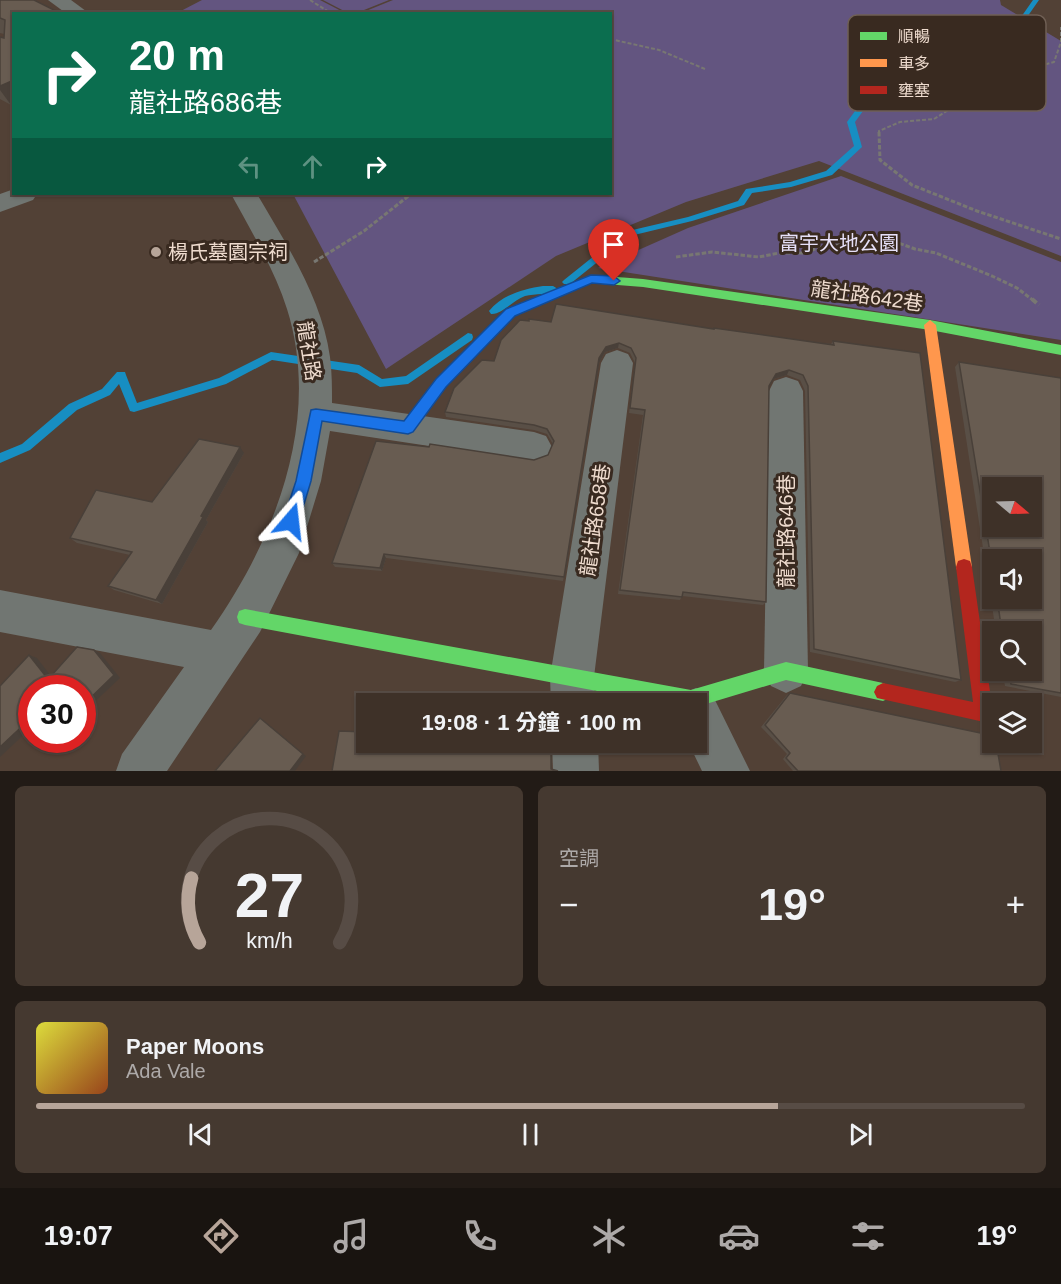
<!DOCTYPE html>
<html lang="zh-TW">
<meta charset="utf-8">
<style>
body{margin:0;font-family:Arial,"Noto Sans TC",sans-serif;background:#453930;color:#f1f3f6;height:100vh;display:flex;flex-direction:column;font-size:22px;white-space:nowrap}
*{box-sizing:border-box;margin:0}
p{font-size:20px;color:#ada9a8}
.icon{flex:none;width:33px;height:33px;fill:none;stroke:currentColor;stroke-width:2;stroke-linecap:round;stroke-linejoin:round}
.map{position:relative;height:771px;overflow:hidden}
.sheet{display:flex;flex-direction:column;gap:15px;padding:15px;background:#221b16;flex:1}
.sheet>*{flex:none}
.guide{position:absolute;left:12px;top:12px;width:600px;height:183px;border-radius:0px;box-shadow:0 2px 4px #0004,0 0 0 2px #574c45;background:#0b6e4f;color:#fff;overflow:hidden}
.needle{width:39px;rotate:109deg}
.fabs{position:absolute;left:982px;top:477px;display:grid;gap:12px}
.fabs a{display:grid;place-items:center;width:60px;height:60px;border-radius:0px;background:#3e3128;box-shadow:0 2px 4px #0004,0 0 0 2px #574c45;font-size:30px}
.speed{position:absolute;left:18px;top:675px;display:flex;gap:12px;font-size:30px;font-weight:700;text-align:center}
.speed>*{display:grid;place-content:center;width:78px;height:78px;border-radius:50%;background:#3e3128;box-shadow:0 2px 4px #0004,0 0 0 2px #574c45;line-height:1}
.speed .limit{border:9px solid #d22;background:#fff;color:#111}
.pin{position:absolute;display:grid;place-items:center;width:51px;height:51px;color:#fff;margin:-62px -26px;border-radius:50% 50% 50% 0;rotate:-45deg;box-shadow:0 0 6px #0007}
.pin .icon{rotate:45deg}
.me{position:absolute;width:66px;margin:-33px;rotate:17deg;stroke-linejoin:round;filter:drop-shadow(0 0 4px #0008)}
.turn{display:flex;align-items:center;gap:21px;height:126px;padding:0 18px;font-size:27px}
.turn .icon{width:78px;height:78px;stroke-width:2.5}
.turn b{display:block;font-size:42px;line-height:51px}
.lanes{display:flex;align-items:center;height:57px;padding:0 18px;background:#0003;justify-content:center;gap:30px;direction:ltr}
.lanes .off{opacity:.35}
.big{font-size:45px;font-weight:700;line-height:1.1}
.sheet .tile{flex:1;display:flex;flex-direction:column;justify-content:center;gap:9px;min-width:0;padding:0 21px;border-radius:9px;background:#453930}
.sheet .dial{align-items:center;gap:0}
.dial svg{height:156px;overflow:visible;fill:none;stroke:#574c45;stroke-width:7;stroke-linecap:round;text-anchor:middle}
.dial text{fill:#f1f3f6;stroke:none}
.song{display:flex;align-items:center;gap:18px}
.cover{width:72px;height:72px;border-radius:9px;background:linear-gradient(135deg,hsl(60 70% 55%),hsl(20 70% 35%))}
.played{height:6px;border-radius:3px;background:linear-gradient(90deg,#b7a599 75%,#574c45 75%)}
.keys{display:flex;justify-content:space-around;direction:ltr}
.heat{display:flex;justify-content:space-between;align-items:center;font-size:33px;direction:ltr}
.sheet .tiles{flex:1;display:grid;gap:15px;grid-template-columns:1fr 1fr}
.tile:last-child{grid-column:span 2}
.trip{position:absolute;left:356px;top:693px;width:351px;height:60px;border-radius:0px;background:#3e3128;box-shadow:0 2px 4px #0004,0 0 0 2px #574c45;font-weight:700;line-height:60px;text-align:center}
.dock{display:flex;height:96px;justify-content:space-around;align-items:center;background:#191410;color:#ada9a8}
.dock .icon{width:42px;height:42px}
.dock .on{color:#b7a599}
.dock b{font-size:27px;color:#f1f3f6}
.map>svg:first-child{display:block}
</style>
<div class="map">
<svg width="1061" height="771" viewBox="0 0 1061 771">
<rect width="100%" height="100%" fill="#524136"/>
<!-- green -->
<g fill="#635580">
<path d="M 202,0 L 320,0 L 345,13 L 177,13 Z"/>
<path d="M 323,0 L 389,0 L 354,14 L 348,13 Z"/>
<path d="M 393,0 L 1000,0 L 1001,5 L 1061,41 L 1061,256 L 819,161 L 686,202 L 556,256 L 386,369 L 293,194 L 610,194 L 610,14 L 361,13 Z"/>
<path d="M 841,176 L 1061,262 L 1061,340 L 598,268 L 688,228 Z"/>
</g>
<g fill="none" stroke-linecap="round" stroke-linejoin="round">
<!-- stream -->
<g fill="#178ec2" fill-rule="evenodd">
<path d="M 1033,0 L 1039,0 L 1025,20 L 1014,42 L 993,59 L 974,63 L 915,107 L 863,111 L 855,122 L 862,147 L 832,175 L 791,187 L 752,193 L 744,205 L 692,221 L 630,236 L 570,284 L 564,284 L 562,282 L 564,280 L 624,232 L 688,217 L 738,201 L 746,189 L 790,182 L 826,171 L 854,146 L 847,122 L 858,107 L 910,103 L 970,60 L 989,56 L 1009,40 L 1019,20 Z"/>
<path d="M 543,286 L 553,286 L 558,289 C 550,296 535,293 525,296 C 513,300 502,315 491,314 L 489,311 C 502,295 523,289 543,286 Z"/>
<path d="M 468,333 L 472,334 L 473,337 L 472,340 L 408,384 L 380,387 L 357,373 L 272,360 L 226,384 L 134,412 L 130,411 L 119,384 L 110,395 L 77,410 L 30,450 L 0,463 L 0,453 L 22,444 L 69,404 L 102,389 L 117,372 L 125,372 L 126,375 L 137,403 L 219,378 L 271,352 L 359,365 L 382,379 L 406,376 Z"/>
</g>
<!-- path-far2 -->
<g stroke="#787772" stroke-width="2" stroke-dasharray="4 2" stroke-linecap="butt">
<path d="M 310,0 L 332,14"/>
<path d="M 610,39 L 659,50 L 705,69"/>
<path d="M 879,134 L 879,131 L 900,122 L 934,119 L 969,97 L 990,80 L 1054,62 L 1061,42 L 1061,27"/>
</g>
<!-- path-far1 -->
<g stroke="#787772" stroke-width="3" stroke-dasharray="4.5 2" stroke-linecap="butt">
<path d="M 879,132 L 880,160 L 912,185 L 977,211 L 1061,239"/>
<path d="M 676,257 L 712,252 L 759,257 L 779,253 L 805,253 L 822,246 L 866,243 L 885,238 L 915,249 L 936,253 L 992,276 L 1017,288 L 1034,301"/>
<path d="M 314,262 L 364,231 L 411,194"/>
</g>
<!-- path -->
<path stroke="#787772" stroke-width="4" stroke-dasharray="6 3" stroke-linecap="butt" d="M 1032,299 L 1039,305"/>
<!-- street -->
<g fill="#717672" fill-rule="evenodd">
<path d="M 48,0 L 71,0 L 90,14 L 67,14 Z"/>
<path d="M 14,189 L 14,194 L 37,194 L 33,200 L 0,212 L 0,194 Z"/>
<path d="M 231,194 L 257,194 C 286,244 322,298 330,357 C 332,372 332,388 332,403 L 534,432 L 546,436 L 552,447 L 546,458 L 534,462 L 330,431 L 321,481 L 299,553 L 260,632 L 167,771 L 116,771 L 122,754 L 184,667 L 0,632 L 0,590 L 211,630 C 275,539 322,420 287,309 C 274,268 251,231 231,194 Z"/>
<path d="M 617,350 L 628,354 L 633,363 L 594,677 L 595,704 L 551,704 L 550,677 L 601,363 L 606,354 Z"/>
<path d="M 786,377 L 798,381 L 803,391 L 808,671 L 801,686 L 786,693 L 771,686 L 764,671 L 769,391 L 774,381 Z"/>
<path d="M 696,688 L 712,694 L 750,771 L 702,771 L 688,742 L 696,742 L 696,704 L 676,704 L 680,694 Z"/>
<path d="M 552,742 L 598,742 L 599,771 L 553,771 Z"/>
</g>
<!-- fast -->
<g fill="#63d668" fill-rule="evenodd">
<path d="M 591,275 L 643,279 L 930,320 L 1061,345 L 1061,355 L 930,330 L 643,287 L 592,283 L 545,302 L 539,298 L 541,295 Z"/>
<path d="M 245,609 L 691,690 L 786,662 L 883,683 L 889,686 L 892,692 L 889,698 L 883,701 L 786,680 L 696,707 L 696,704 L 666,704 L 245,625 L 239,623 L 237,617 L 239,611 Z"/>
</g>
<!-- slow -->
<g fill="#ff974d" fill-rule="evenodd">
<path d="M 545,294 L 551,298 L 549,301 L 514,316 L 446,387 L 413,432 L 408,434 L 403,432 L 401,428 L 403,424 L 436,379 L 506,310 Z"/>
<path d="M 930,320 L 936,325 L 972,567 L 970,573 L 964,575 L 958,573 L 956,567 L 924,325 Z"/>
</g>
<!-- jam -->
<path fill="#b3261e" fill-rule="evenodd" d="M 964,559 L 970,561 L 972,567 L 993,712 L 990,719 L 984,722 L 877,698 L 874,692 L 877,686 L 883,683 L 973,702 L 956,567 L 958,561 Z"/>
</g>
<!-- wall -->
<g fill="#594f46" fill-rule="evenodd">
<path d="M 0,0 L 14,14 L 14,104 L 11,105 L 0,99 L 0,37 L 4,38 L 4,34 L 0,33 Z"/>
<path d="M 529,321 L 714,329 L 831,344 L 833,341 L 961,680 L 955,682 L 810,652 L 805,391 L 800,380 L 787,375 L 773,379 L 769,386 L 766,602 L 763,605 L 682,596 L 680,600 L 618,594 L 643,415 L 629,413 L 635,363 L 630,353 L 618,348 L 605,352 L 599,363 L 563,581 L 386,558 L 382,571 L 335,567 L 332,563 L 534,460 L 548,455 L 553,444 L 547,434 L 534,430 L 446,417 L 445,412 L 494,361 Z"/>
<path d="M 959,362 L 1061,378 L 1061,697 L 1005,686 L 1002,670 L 1032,670 L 1032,632 L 996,632 L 955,367 ZM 993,560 L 1032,598 L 993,598 Z"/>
<path d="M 244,453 L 206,520 L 208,522 L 162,604 L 114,590 L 108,586 L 130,555 L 77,543 L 70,538 L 152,502 Z"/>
<path d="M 790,693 L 1001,771 L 793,771 L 783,759 L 787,754 L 761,727 L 787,695 Z"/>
</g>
<!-- shaded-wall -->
<g fill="#494039">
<path d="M 14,80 L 14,104 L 11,105 L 0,90 L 0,86 Z"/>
<path d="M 619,343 L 618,348 L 605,352 L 599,363 L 563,581 L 599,358 L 606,347 Z"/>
<path d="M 789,370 L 787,375 L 773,379 L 776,374 Z"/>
<path d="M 240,447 L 244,453 L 206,520 L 208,522 L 162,604 L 156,600 L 201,516 Z"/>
<path d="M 384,554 L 386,558 L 382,571 L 380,568 Z"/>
<path d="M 94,650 L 100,653 L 120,678 L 86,710 L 82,708 L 82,706 Z"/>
<path d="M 29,655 L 37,658 L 60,688 L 55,688 Z"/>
<path d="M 32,717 L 32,727 L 0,757 L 0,747 Z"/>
<path d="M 260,718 L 264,721 L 306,756 L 295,771 L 290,771 Z"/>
</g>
<!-- building -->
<g fill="#685c51" stroke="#494039" stroke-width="1.5" fill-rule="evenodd">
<path d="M 0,0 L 34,0 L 62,14 L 14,14 L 14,80 L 0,86 L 0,37 L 4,38 L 5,20 L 0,18 Z"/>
<path d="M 556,304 L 714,329 L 714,328 L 834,345 L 833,341 L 920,353 L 961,680 L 814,649 L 808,386 L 803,375 L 789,370 L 776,374 L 769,386 L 766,602 L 683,592 L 682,597 L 620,590 L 645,410 L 630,408 L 636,358 L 631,348 L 619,343 L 606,347 L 599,358 L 564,577 L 384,554 L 380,568 L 332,563 L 376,441 L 429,447 L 430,444 L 534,460 L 548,455 L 554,441 L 547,429 L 534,425 L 445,412 L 454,388 L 482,360 L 494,361 L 501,340 L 520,320 L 529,321 L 529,319 L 551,322 Z"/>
<path d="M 959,362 L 1061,378 L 1061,693 L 1011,684 L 1009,670 L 1032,670 L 1032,632 L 1002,632 L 997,598 L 1032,598 L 1032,560 L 993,560 L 993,571 ZM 993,488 L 1032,488 L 1032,526 L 993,526 Z"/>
<path d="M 199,439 L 240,447 L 201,516 L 203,517 L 156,600 L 108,586 L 132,552 L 70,538 L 96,490 L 152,502 Z"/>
<path d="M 77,647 L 94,650 L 114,675 L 82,706 L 82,688 L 62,688 L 51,676 Z"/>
<path d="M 29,655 L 55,688 L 32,688 L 32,717 L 0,747 L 0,686 Z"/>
<path d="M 790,693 L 990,735 L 993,735 L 993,742 L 996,742 L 1001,771 L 798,771 L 786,758 L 790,753 L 765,725 Z"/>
<path d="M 260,718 L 303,754 L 290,771 L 215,771 Z"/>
<path d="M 339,731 L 366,732 L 366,742 L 438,742 L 519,744 L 518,750 L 551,749 L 551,769 L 558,771 L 332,771 Z"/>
</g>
<!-- route -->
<path fill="#1a73e8" stroke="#114b97" stroke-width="1.5" d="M 591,275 L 614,276 L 620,281 L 614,285 L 592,283 L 515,316 L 446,387 L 413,432 L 408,434 L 322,421 L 311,481 L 299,521 L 296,526 L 291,528 L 285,526 L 283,521 L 296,481 L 311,410 L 316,409 L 404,421 L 436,379 L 506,309 Z"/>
<!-- markers -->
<circle fill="#b7a599" stroke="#392a20" stroke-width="2" cx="156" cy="252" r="6"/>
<g text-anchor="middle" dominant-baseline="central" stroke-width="6" stroke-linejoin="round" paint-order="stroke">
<!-- park labels -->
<g font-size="20" fill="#e6e0f8" stroke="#392a20">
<text x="839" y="243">富宇大地公園</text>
</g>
<!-- poi labels -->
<g font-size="20" fill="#eedbce" stroke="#392a20" text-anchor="start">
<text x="168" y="252">楊氏墓園宗祠</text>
</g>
<!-- street labels -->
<g font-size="20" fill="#eedbce" stroke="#392a20">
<text transform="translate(867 296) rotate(8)">龍社路642巷</text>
<text transform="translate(309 351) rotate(81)">龍社路</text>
<text transform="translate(595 520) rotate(-82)">龍社路658巷</text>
<text transform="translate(786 531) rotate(-90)">龍社路646巷</text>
</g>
</g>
<!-- legend -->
<rect x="848" y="15" width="198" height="96" rx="9" fill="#392a20" stroke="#6f5f54" stroke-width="1.5"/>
<rect x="860" y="32" width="27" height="8" fill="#63d668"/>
<rect x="860" y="59" width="27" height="8" fill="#ff974d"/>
<rect x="860" y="86" width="27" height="8" fill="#b3261e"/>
<g font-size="16" fill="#eedbce">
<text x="898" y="42">順暢</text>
<text x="898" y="69">車多</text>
<text x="898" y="96">壅塞</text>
</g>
</svg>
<div class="fabs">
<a><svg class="needle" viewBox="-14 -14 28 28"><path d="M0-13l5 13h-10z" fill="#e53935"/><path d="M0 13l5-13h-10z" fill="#ada9a8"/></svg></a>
<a><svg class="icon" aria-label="sound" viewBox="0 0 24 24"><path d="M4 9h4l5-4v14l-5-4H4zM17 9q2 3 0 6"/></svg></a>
<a><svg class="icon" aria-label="search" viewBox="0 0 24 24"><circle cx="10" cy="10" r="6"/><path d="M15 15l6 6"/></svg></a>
<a><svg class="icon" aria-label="layers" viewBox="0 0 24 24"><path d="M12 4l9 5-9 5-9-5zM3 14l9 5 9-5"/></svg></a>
</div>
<div class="speed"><div class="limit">30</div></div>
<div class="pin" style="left:614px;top:281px;background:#d93025"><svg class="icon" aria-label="arrive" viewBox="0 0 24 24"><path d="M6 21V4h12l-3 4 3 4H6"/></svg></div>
<svg class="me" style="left:291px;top:521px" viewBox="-20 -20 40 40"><path d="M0-17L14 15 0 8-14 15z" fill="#1a73e8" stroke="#fff" stroke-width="4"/></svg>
<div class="trip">19:08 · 1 分鐘 · 100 m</div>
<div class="guide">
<div class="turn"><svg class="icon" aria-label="right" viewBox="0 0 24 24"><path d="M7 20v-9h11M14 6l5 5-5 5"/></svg><div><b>20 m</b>龍社路686巷</div></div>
<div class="lanes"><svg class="icon off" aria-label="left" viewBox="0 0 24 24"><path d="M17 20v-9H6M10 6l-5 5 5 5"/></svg><svg class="icon off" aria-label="ahead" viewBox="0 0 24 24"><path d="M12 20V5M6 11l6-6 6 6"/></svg><svg class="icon" aria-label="right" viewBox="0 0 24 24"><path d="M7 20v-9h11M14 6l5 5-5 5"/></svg></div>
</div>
</div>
<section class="sheet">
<div class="tiles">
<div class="tile dial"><svg viewBox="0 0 100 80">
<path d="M14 69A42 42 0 1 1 86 69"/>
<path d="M14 69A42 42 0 0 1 10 36" stroke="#b7a599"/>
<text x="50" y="56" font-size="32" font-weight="700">27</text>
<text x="50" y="72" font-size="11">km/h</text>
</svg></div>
<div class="tile"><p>空調</p>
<div class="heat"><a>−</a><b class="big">19°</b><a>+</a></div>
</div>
<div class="tile">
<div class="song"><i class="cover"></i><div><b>Paper Moons</b><p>Ada Vale</p></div></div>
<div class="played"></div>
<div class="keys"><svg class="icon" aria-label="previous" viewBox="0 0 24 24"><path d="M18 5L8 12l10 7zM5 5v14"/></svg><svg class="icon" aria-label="pause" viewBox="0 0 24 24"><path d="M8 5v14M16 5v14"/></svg><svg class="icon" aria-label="next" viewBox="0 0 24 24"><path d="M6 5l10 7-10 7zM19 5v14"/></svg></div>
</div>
</div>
</section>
<nav class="dock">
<b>19:07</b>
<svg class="icon on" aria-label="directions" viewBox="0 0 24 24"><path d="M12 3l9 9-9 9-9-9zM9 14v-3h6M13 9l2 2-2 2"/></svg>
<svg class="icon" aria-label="music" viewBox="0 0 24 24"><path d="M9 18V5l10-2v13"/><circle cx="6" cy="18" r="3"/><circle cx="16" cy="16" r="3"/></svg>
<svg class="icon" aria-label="phone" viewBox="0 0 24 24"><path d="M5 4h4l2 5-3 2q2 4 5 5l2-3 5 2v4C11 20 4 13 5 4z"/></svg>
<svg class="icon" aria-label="climate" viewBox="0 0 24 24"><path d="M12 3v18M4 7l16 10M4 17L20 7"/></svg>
<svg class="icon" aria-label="car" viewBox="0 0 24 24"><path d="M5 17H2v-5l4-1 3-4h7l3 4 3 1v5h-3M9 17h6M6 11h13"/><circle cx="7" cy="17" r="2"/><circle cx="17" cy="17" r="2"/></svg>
<svg class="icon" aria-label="filters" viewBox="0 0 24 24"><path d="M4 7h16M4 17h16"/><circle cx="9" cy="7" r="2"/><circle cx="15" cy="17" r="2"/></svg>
<b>19°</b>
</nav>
